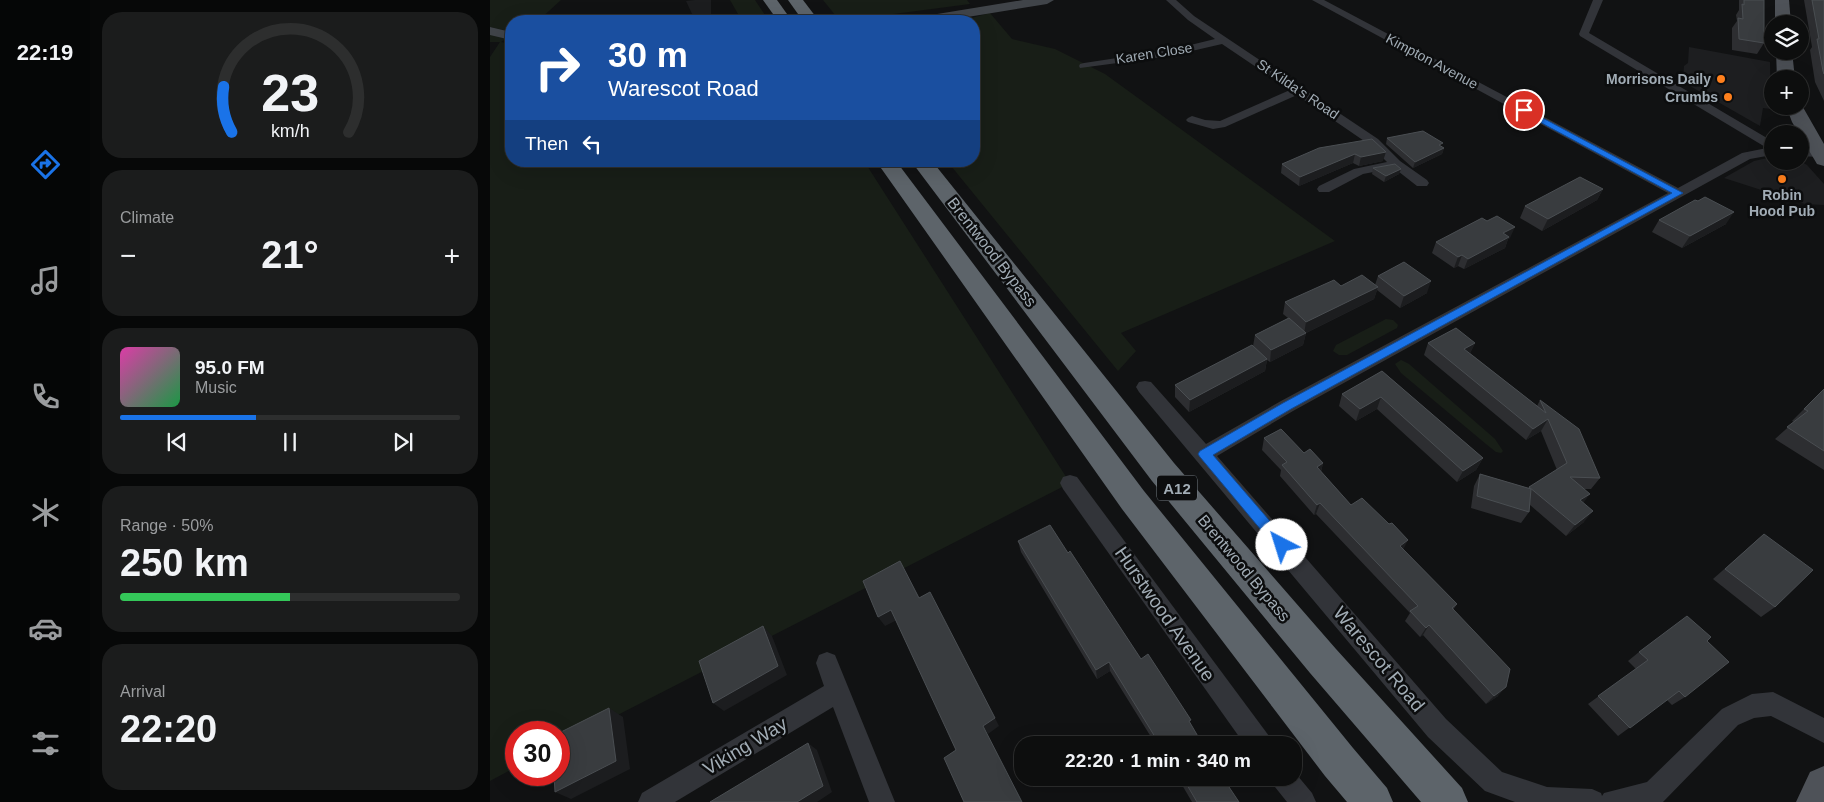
<!DOCTYPE html>
<meta charset="utf-8">
<style>
body{margin:0;font-family:Helvetica,sans-serif;background:#1b1c1c;color:#f1f3f6;height:100vh;display:flex;flex-direction:column;font-size:19px;white-space:nowrap}
*{box-sizing:border-box;margin:0}
p{font-size:16px;color:#9a9c9e}
.icon{flex:none;width:28px;height:28px;fill:none;stroke:currentColor;stroke-width:2;stroke-linecap:round;stroke-linejoin:round}
.map{position:relative;flex:1;overflow:hidden}
.sheet{display:flex;flex-direction:column;gap:12px;padding:12px;background:#070808;width:400px}
.sheet>*{flex:none}
.guide{position:absolute;left:15px;top:15px;width:475px;height:152px;border-radius:20px;box-shadow:0 5px 20px #0002,0 0 0 1px #2d2e2e;background:#1a4fa0;color:#fff;overflow:hidden}
.controls{position:absolute;left:1274px;top:15px;display:grid;gap:10px}
.controls a{display:grid;place-items:center;width:45px;height:45px;border-radius:50%;background:#0d0e0e;box-shadow:0 5px 20px #0002,0 0 0 1px #2d2e2e;font-size:25px}
.speed{position:absolute;left:15px;top:721px;display:flex;gap:10px;font-size:25px;font-weight:700;text-align:center}
.speed>*{display:grid;place-content:center;width:65px;height:65px;border-radius:50%;background:#0d0e0e;box-shadow:0 5px 20px #0002,0 0 0 1px #2d2e2e;line-height:1}
.speed .limit{border:8px solid #d22;background:#fff;color:#111}
.pin{position:absolute;display:grid;place-items:center;width:42px;height:42px;color:#fff;margin:-21px;border:2px solid #fff;border-radius:50%;box-shadow:0 1px 5px #0007}
.me{position:absolute;width:55px;margin:-28px;rotate:320deg;stroke-linejoin:round;filter:drop-shadow(0 0 4px #0008)}
.turn{display:flex;align-items:center;gap:18px;height:105px;padding:0 20px;font-size:22px}
.turn .icon{width:65px;height:65px;stroke-width:2.5}
.turn b{display:block;font-size:35px;line-height:42px}
.then{display:flex;align-items:center;height:48px;padding:0 20px;background:#0003;gap:10px;font-size:19px}
.big{font-size:38px;font-weight:800;line-height:1.1}
.sheet .card{flex:1;display:flex;flex-direction:column;justify-content:center;gap:8px;min-width:0;padding:0 18px;border-radius:20px;background:#1b1c1c}
.sheet .dial{align-items:center;gap:0}
.dial svg{height:130px;overflow:visible;fill:none;stroke:#2d2e2e;stroke-width:7;stroke-linecap:round;text-anchor:middle}
.dial text{fill:#f1f3f6;stroke:none}
.song{display:flex;align-items:center;gap:15px}
.cover{width:60px;height:60px;border-radius:8px;background:linear-gradient(135deg,hsl(320 70% 55%),hsl(140 70% 35%))}
.played{height:5px;border-radius:2px;background:linear-gradient(90deg,#1a73e8 40%,#2d2e2e 40%)}
.keys{display:flex;justify-content:space-around;direction:ltr}
.heat{display:flex;justify-content:space-between;align-items:center;font-size:28px;direction:ltr}
.charge{height:8px;border-radius:4px;background:linear-gradient(90deg,#34c759 50%,#2d2e2e 0)}
.trip{position:absolute;left:524px;top:736px;width:288px;height:50px;border-radius:20px;background:#0d0e0e;box-shadow:0 5px 20px #0002,0 0 0 1px #2d2e2e;font-weight:800;line-height:50px;text-align:center}
main{display:flex;flex:1;min-height:0}
.dock{display:flex;flex-direction:column;width:90px;justify-content:space-around;align-items:center;background:#050606;color:#9a9c9e}
.dock .icon{width:35px;height:35px}
.dock .current{color:#1a73e8}
.dock b{font-size:22px;color:#f1f3f6}
.map>svg:first-child{display:block}
</style>
<main>
<nav class="dock">
<b>22:19</b>
<svg class="icon current" aria-label="directions" viewBox="0 0 24 24"><path d="M12 3l9 9-9 9-9-9zM9 14v-3h6M13 9l2 2-2 2"/></svg>
<svg class="icon" aria-label="music" viewBox="0 0 24 24"><path d="M9 18V5l10-2v13"/><circle cx="6" cy="18" r="3"/><circle cx="16" cy="16" r="3"/></svg>
<svg class="icon" aria-label="phone" viewBox="0 0 24 24"><path d="M5 4h4l2 5-3 2q2 4 5 5l2-3 5 2v4C11 20 4 13 5 4z"/></svg>
<svg class="icon" aria-label="climate" viewBox="0 0 24 24"><path d="M12 3v18M4 7l16 10M4 17L20 7"/></svg>
<svg class="icon" aria-label="car" viewBox="0 0 24 24"><path d="M5 17H2v-5l4-1 3-4h7l3 4 3 1v5h-3M9 17h6M6 11h13"/><circle cx="7" cy="17" r="2"/><circle cx="17" cy="17" r="2"/></svg>
<svg class="icon" aria-label="filters" viewBox="0 0 24 24"><path d="M4 7h16M4 17h16"/><circle cx="9" cy="7" r="2"/><circle cx="15" cy="17" r="2"/></svg>
</nav>
<section class="sheet">
<div class="card dial"><svg viewBox="0 0 100 80">
<path d="M14 69A42 42 0 1 1 86 69"/>
<path d="M14 69A42 42 0 0 1 9 41" stroke="#1a73e8"/>
<text x="50" y="56" font-size="32" font-weight="700">23</text>
<text x="50" y="72" font-size="11">km/h</text>
</svg></div>
<div class="card"><p>Climate</p>
<div class="heat"><a>−</a><b class="big">21°</b><a>+</a></div>
</div>
<div class="card">
<div class="song"><i class="cover"></i><div><b>95.0 FM</b><p>Music</p></div></div>
<div class="played"></div>
<div class="keys"><svg class="icon" aria-label="previous" viewBox="0 0 24 24"><path d="M18 5L8 12l10 7zM5 5v14"/></svg><svg class="icon" aria-label="pause" viewBox="0 0 24 24"><path d="M8 5v14M16 5v14"/></svg><svg class="icon" aria-label="next" viewBox="0 0 24 24"><path d="M6 5l10 7-10 7zM19 5v14"/></svg></div>
</div>
<div class="card"><p>Range · 50%</p><b class="big">250 km</b><div class="charge"></div></div>
<div class="card"><p>Arrival</p><b class="big">22:20</b></div>
</section>
<div class="map">
<svg width="1334" height="802" viewBox="0 0 1334 802">
<rect width="100%" height="100%" fill="#111213"/>
<!-- built -->
<g fill="#1d1e20">
<path d="M 1199,47 L 1280,62 L 1281,109 L 1273,108 L 1270,126 L 1193,82 L 1194,66 L 1198,63 Z"/>
<path d="M 1282,157 L 1282,161 L 1310,161 L 1317,165 L 1334,184 L 1334,205 L 1315,204 L 1234,178 L 1264,161 Z"/>
</g>
<!-- green -->
<g fill="#181e17">
<path d="M 0,0 L 71,0 L 48,21 L 21,21 L 21,32 L 0,27 Z"/>
<path d="M 240,0 L 265,0 L 279,21 L 252,21 Z"/>
<path d="M 333,0 L 477,0 L 480,4 L 350,21 Z"/>
<path d="M 500,13 L 522,39 L 565,49 L 615,74 L 845,241 L 631,333 L 646,351 L 628,371 L 457,161 L 484,161 L 484,21 L 470,21 Z"/>
<path d="M 0,31 L 21,36 L 11,42 L 21,44 L 21,161 L 374,161 L 580,483 L 69,745 L 69,732 L 26,732 L 26,767 L 0,781 L 0,57 L 10,42 L 0,42 Z"/>
<path d="M 896,319 L 903,320 L 908,325 L 907,328 L 857,355 L 849,355 L 843,351 L 846,345 Z"/>
<path d="M 911,360 L 919,364 L 1005,439 L 1013,451 L 1011,453 L 1006,452 L 996,444 L 911,373 L 905,364 Z"/>
</g>
<g fill="none" stroke-linecap="round" stroke-linejoin="round">
<!-- street -->
<g fill="#323439" fill-rule="evenodd">
<path d="M 676,0 L 686,0 L 704,16 L 888,139 L 910,161 L 937,180 L 939,183 L 937,186 L 927,186 L 904,168 L 873,174 L 839,192 L 829,192 L 827,189 L 829,186 L 864,169 L 897,162 L 880,145 L 807,95 L 735,127 L 723,129 L 698,122 L 696,120 L 698,118 L 702,116 L 715,120 L 730,121 L 800,90 L 732,44 L 680,56 L 590,68 L 589,66 L 590,64 L 594,63 L 680,50 L 725,39 L 698,20 Z"/>
<path d="M 822,0 L 834,0 L 1188,188 L 1252,153 L 1277,148 L 1090,36 L 1089,34 L 1103,0 L 1113,0 L 1099,33 L 1282,141 L 1282,155 L 1260,159 L 803,411 L 727,456 L 956,719 L 1012,772 L 1057,787 L 1102,789 L 1111,793 L 1112,796 L 1114,793 L 1157,782 L 1232,709 L 1262,694 L 1283,692 L 1334,718 L 1334,743 L 1281,716 L 1264,718 L 1248,725 L 1173,802 L 1025,802 L 995,791 L 938,737 L 649,392 L 646,387 L 649,382 L 655,381 L 661,382 L 716,444 L 791,401 L 1178,193 Z"/>
<path d="M 1310,148 L 1333,150 L 1334,155 L 1329,157 L 1310,156 Z"/>
<path d="M 580,475 L 587,477 L 779,736 L 782,745 L 755,745 L 573,489 L 570,483 L 573,477 Z"/>
<path d="M 337,652 L 345,655 L 405,802 L 379,802 L 343,707 L 185,802 L 148,802 L 152,793 L 334,686 L 326,663 L 329,655 Z"/>
<path d="M 802,769 L 822,793 L 826,802 L 797,802 L 785,787 L 782,778 L 802,778 Z"/>
</g>
<!-- secondary -->
<g fill="#404449" fill-rule="evenodd">
<path d="M 533,0 L 564,0 L 557,4 L 453,21 L 422,21 L 429,17 Z"/>
<path d="M 0,27 L 21,32 L 21,40 L 0,35 Z"/>
</g>
<!-- primary -->
<g fill="#4e5258" fill-rule="evenodd">
<path d="M 1285,0 L 1299,0 L 1301,24 L 1285,24 Z"/>
<path d="M 1286,51 L 1302,51 L 1305,79 L 1287,79 Z"/>
<path d="M 1310,102 L 1334,144 L 1334,166 L 1327,164 L 1302,122 L 1296,106 L 1310,106 Z"/>
<path d="M 1334,766 L 1334,802 L 1306,802 L 1320,772 Z"/>
</g>
<!-- highway -->
<g fill="#5d646a" fill-rule="evenodd">
<path d="M 273,0 L 287,0 L 302,21 L 288,21 Z"/>
<path d="M 298,0 L 313,0 L 329,21 L 313,21 Z"/>
<path d="M 386,161 L 406,161 L 654,491 L 863,748 L 897,788 L 903,802 L 857,802 L 835,776 L 632,509 Z"/>
<path d="M 421,161 L 442,161 L 684,463 L 846,649 L 972,788 L 978,802 L 931,802 L 820,673 L 662,481 Z"/>
</g>
</g>
<!-- wall -->
<g fill="#2d2e31">
<path d="M 1249,0 L 1274,0 L 1274,43 L 1267,54 L 1242,50 L 1242,28 L 1247,21 L 1246,15 L 1249,10 Z"/>
<path d="M 1314,0 L 1334,0 L 1334,101 L 1325,82 L 1320,50 L 1322,47 Z"/>
<path d="M 897,138 L 952,147 L 954,148 L 952,154 L 923,168 L 896,144 Z"/>
<path d="M 882,139 L 893,161 L 869,166 L 863,163 L 809,186 L 791,173 L 792,164 Z"/>
<path d="M 883,168 L 911,169 L 909,174 L 894,182 L 882,174 Z"/>
<path d="M 1113,189 L 1107,200 L 1052,231 L 1030,218 L 1035,206 Z"/>
<path d="M 1208,201 L 1236,224 L 1192,248 L 1162,232 L 1169,220 Z"/>
<path d="M 1020,238 L 1018,239 L 1015,248 L 974,269 L 968,266 L 964,268 L 942,253 L 946,242 Z"/>
<path d="M 888,276 L 937,293 L 910,308 L 887,290 L 884,299 L 816,333 L 813,345 L 780,362 L 777,360 L 775,371 L 699,412 L 685,397 L 685,385 L 763,346 L 765,335 L 798,318 L 793,314 L 795,302 L 851,286 L 885,285 Z"/>
<path d="M 938,343 L 985,343 L 980,353 L 1047,406 L 1050,400 L 1110,478 L 1101,489 L 1093,489 L 1094,522 L 1076,536 L 1040,505 L 1039,512 L 1031,523 L 981,508 L 984,486 L 990,474 L 1038,488 L 1039,487 L 1067,470 L 1051,431 L 1036,440 L 934,355 Z"/>
<path d="M 892,371 L 993,458 L 986,470 L 967,482 L 887,409 L 866,421 L 849,406 L 852,394 Z"/>
<path d="M 1334,389 L 1334,470 L 1285,439 L 1304,422 L 1302,421 Z"/>
<path d="M 774,438 L 814,453 L 833,463 L 831,472 L 861,505 L 913,550 L 967,604 L 963,610 L 1008,696 L 996,704 L 933,635 L 930,637 L 915,621 L 920,613 L 826,514 L 824,515 L 790,476 L 791,470 L 772,450 Z"/>
<path d="M 1274,534 L 1285,607 L 1271,617 L 1223,579 Z"/>
<path d="M 528,541 L 578,553 L 651,659 L 700,724 L 713,745 L 666,745 L 620,671 L 607,679 L 531,552 Z"/>
<path d="M 1217,641 L 1195,697 L 1182,705 L 1177,700 L 1128,736 L 1098,704 L 1146,669 L 1138,661 L 1149,652 Z"/>
<path d="M 688,778 L 733,778 L 749,802 L 702,802 Z"/>
</g>
<!-- shaded-wall -->
<g fill="#1c1d1f">
<path d="M 205,0 L 221,0 L 221,14 L 203,16 L 196,1 Z"/>
<path d="M 954,148 L 952,154 L 923,168 L 925,162 Z"/>
<path d="M 896,152 L 893,161 L 869,166 L 871,157 Z"/>
<path d="M 865,154 L 863,163 L 809,186 L 810,177 Z"/>
<path d="M 911,169 L 909,174 L 894,182 L 896,176 Z"/>
<path d="M 1113,189 L 1107,200 L 1052,231 L 1058,219 Z"/>
<path d="M 1244,212 L 1236,224 L 1192,248 L 1200,236 Z"/>
<path d="M 1025,227 L 1020,238 L 1018,239 L 1015,248 L 974,269 L 978,259 L 1013,233 Z"/>
<path d="M 972,255 L 968,266 L 964,268 L 968,257 Z"/>
<path d="M 941,281 L 937,293 L 910,308 L 914,296 Z"/>
<path d="M 888,287 L 884,299 L 816,333 L 813,345 L 780,362 L 781,350 L 814,334 L 816,322 Z"/>
<path d="M 985,343 L 979,355 L 974,349 Z"/>
<path d="M 777,359 L 775,371 L 699,412 L 700,400 Z"/>
<path d="M 891,397 L 887,409 L 866,421 L 870,409 Z"/>
<path d="M 1058,419 L 1051,431 L 1036,440 L 1043,429 Z"/>
<path d="M 993,458 L 986,470 L 967,482 L 973,471 Z"/>
<path d="M 833,463 L 830,475 L 827,467 Z"/>
<path d="M 1100,494 L 1091,506 L 1090,500 Z"/>
<path d="M 830,503 L 826,514 L 824,515 L 827,505 Z"/>
<path d="M 1103,511 L 1094,522 L 1076,536 L 1085,525 Z"/>
<path d="M 918,540 L 913,550 L 910,546 Z"/>
<path d="M 401,610 L 407,620 L 395,626 L 388,617 Z"/>
<path d="M 939,625 L 933,635 L 930,637 L 936,628 Z"/>
<path d="M 273,626 L 282,636 L 297,675 L 234,711 L 223,703 Z"/>
<path d="M 619,662 L 620,671 L 607,679 L 606,670 Z"/>
<path d="M 1016,687 L 1008,696 L 996,704 L 1004,696 Z"/>
<path d="M 119,708 L 133,717 L 140,769 L 81,799 L 65,792 Z"/>
<path d="M 505,718 L 509,726 L 498,734 L 493,726 Z"/>
<path d="M 318,743 L 327,750 L 342,792 L 327,802 L 307,802 Z"/>
</g>
<!-- building -->
<g fill="#393c3f" stroke="#4a4e52">
<path d="M 1254,0 L 1274,0 L 1274,43 L 1249,39 L 1248,18 L 1253,19 L 1252,4 L 1254,5 Z"/>
<path d="M 1322,0 L 1334,0 L 1334,74 L 1333,71 L 1327,39 L 1329,39 Z"/>
<path d="M 933,131 L 953,143 L 949,145 L 954,148 L 925,162 L 897,138 Z"/>
<path d="M 882,139 L 896,152 L 871,157 L 865,154 L 810,177 L 792,164 L 829,148 Z"/>
<path d="M 905,164 L 911,169 L 896,176 L 883,168 Z"/>
<path d="M 1090,177 L 1113,189 L 1058,219 L 1035,206 Z"/>
<path d="M 1215,197 L 1244,212 L 1200,236 L 1169,220 L 1205,200 L 1208,201 Z"/>
<path d="M 1007,216 L 1025,227 L 1013,233 L 1019,237 L 978,259 L 972,255 L 968,257 L 946,242 L 992,218 L 997,221 Z"/>
<path d="M 914,262 L 941,281 L 914,296 L 888,276 Z"/>
<path d="M 872,275 L 888,287 L 816,322 L 795,302 L 844,280 L 851,286 Z"/>
<path d="M 799,318 L 816,333 L 781,350 L 765,335 Z"/>
<path d="M 966,328 L 985,343 L 974,349 L 1056,413 L 1050,400 L 1089,429 L 1110,478 L 1080,477 L 1100,494 L 1090,500 L 1103,511 L 1085,525 L 1039,487 L 1077,463 L 1058,419 L 1043,429 L 938,343 Z"/>
<path d="M 762,345 L 777,359 L 700,400 L 685,385 Z"/>
<path d="M 892,371 L 993,458 L 973,471 L 891,397 L 870,409 L 852,394 Z"/>
<path d="M 1334,389 L 1334,451 L 1297,427 L 1318,411 L 1314,409 Z"/>
<path d="M 791,429 L 814,453 L 820,449 L 833,463 L 827,467 L 861,505 L 872,498 L 899,524 L 902,523 L 918,540 L 910,546 L 967,604 L 962,608 L 1020,669 L 1016,687 L 1004,696 L 939,625 L 936,628 L 920,611 L 928,606 L 830,503 L 827,505 L 792,465 L 797,462 L 774,438 Z"/>
<path d="M 990,474 L 1041,489 L 1039,512 L 987,496 Z"/>
<path d="M 560,525 L 578,553 L 580,551 L 651,659 L 658,654 L 701,720 L 699,721 L 713,745 L 670,745 L 619,662 L 606,670 L 528,541 Z"/>
<path d="M 1274,534 L 1323,570 L 1285,607 L 1235,569 Z"/>
<path d="M 410,561 L 429,598 L 440,592 L 505,718 L 493,726 L 532,802 L 474,802 L 454,758 L 466,750 L 401,610 L 388,617 L 373,581 Z"/>
<path d="M 1197,616 L 1221,637 L 1217,641 L 1239,662 L 1195,697 L 1189,691 L 1140,728 L 1108,696 L 1158,660 L 1149,652 Z"/>
<path d="M 273,626 L 288,666 L 223,703 L 209,661 Z"/>
<path d="M 119,708 L 126,761 L 65,792 L 64,775 L 69,775 L 69,733 Z"/>
<path d="M 318,743 L 333,786 L 307,802 L 220,802 Z"/>
<path d="M 693,778 L 733,778 L 749,802 L 707,802 Z"/>
</g>
<!-- route -->
<path fill="#1a73e8" stroke="#114b97" d="M 1034,108 L 1193,193 L 801,409 L 723,455 L 797,541 L 799,545 L 797,549 L 792,551 L 787,549 L 710,457 L 708,454 L 710,451 L 793,403 L 1182,193 L 1031,112 L 1030,110 Z"/>
<!-- markers -->
<g fill="#ff801d" stroke="#0c0d0e" stroke-width="2">
<circle cx="1231" cy="79" r="5"/>
<circle cx="1238" cy="97" r="5"/>
<circle cx="1292" cy="179" r="5"/>
</g>
<g text-anchor="middle" dominant-baseline="central" stroke-width="5" stroke-linejoin="round" paint-order="stroke">
<!-- far-street labels -->
<g font-size="14" fill="#a1acb5" stroke="#0c0d0e">
<text transform="translate(664 53) rotate(-9)">Karen Close</text>
<text transform="translate(942 61) rotate(28)">Kimpton Avenue</text>
<text transform="translate(808 89) rotate(34)">St Kilda's Road</text>
</g>
<!-- far-poi labels -->
<g font-size="14" font-weight="bold" fill="#a1acb5" stroke="#0c0d0e" text-anchor="end">
<text x="1221" y="79">Morrisons Daily</text>
<text x="1228" y="97">Crumbs</text>
<text x="1292" y="195" text-anchor="middle">Robin<tspan x="1292" dy="16">Hood Pub</tspan></text>
</g>
<!-- shield labels -->
<rect fill="#0c0d0e" stroke="#747c83" stroke-width="1" x="667" y="475.5" width="40" height="25" rx="4"/>
<g font-size="15" font-weight="bold" fill="#a1acb5">
<text x="687" y="488">A12</text>
</g>
<!-- street labels -->
<g font-size="16" fill="#a1acb5" stroke="#0c0d0e">
<text transform="translate(502 252) rotate(52)">Brentwood Bypass</text>
<text transform="translate(754 568) rotate(50)">Brentwood Bypass</text>
</g>
<!-- near-street labels -->
<g font-size="19" fill="#a1acb5" stroke="#0c0d0e">
<text transform="translate(675 614) rotate(55)">Hurstwood Avenue</text>
<text transform="translate(889 659) rotate(50)">Warescot Road</text>
<text transform="translate(255 746) rotate(-31)">Viking Way</text>
</g>
</g>
</svg>
<div class="controls">
<a><svg class="icon" aria-label="layers" viewBox="0 0 24 24"><path d="M12 4l9 5-9 5-9-5zM3 14l9 5 9-5"/></svg></a>
<a>+</a>
<a>−</a>
</div>
<div class="speed"><div class="limit">30</div></div>
<div class="pin" style="left:1034px;top:110px;background:#d93025"><svg class="icon" aria-label="arrive" viewBox="0 0 24 24"><path d="M6 21V4h12l-3 4 3 4H6"/></svg></div>
<svg class="me" style="left:792px;top:545px" viewBox="-20 -20 40 40"><circle r="19" fill="#fff"/><path d="M0-13L10 11 0 6-10 11z" fill="#1a73e8"/></svg>
<div class="trip">22:20 · 1 min · 340 m</div>
<div class="guide">
<div class="turn"><svg class="icon" aria-label="right" viewBox="0 0 24 24"><path d="M7 20v-9h11M14 6l5 5-5 5"/></svg><div><b>30 m</b>Warescot Road</div></div>
<div class="then">Then<svg class="icon" aria-label="left" viewBox="0 0 24 24"><path d="M17 20v-9H6M10 6l-5 5 5 5"/></svg></div>
</div>
</div>
</main>
